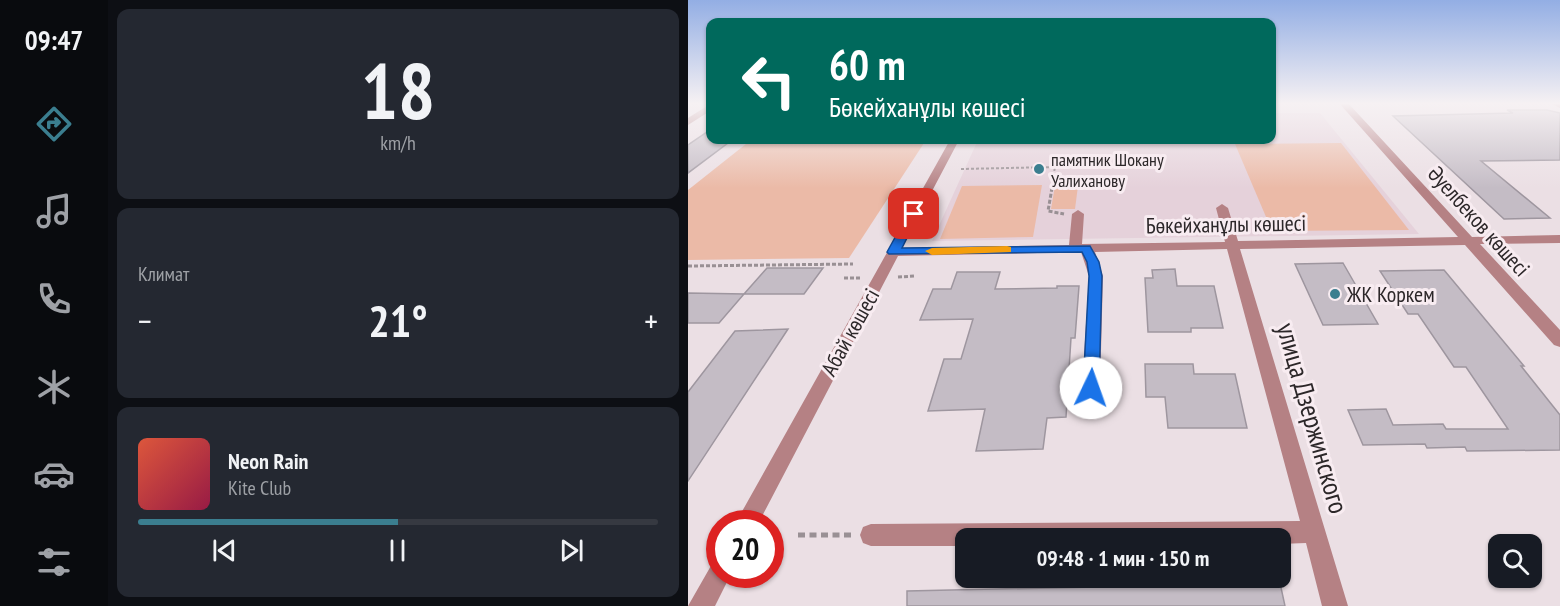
<!DOCTYPE html>
<html lang="ru">
<meta charset="utf-8">
<style>
body{margin:0;font-family:"PT Sans Narrow",sans-serif;background:#242831;color:#f1f3f6;height:100vh;display:flex;flex-direction:column;font-size:22px;white-space:nowrap}
*{box-sizing:border-box;margin:0}
p{font-size:20px;color:#9ea1a6}
.icon{flex:none;width:33px;height:33px;fill:none;stroke:currentColor;stroke-width:2;stroke-linecap:round;stroke-linejoin:round}
.map{position:relative;flex:1;overflow:hidden}
.drawer{display:flex;flex-direction:column;gap:9px;padding:9px;background:#0d0f14;width:580px}
.drawer>*{flex:none}
.banner{position:absolute;left:18px;top:18px;width:570px;height:126px;border-radius:12px;box-shadow:0 2px 4px #0004;background:#00695c;color:#fff;overflow:hidden}
.fabs{position:absolute;left:800px;top:534px;display:grid;gap:12px}
.fabs a{display:grid;place-items:center;width:54px;height:54px;border-radius:12px;background:#171b24;box-shadow:0 2px 4px #0004;font-size:30px}
.speed{position:absolute;left:18px;top:510px;display:flex;gap:12px;font-size:30px;font-weight:700;text-align:center}
.speed>*{display:grid;place-content:center;width:78px;height:78px;border-radius:50%;background:#171b24;box-shadow:0 2px 4px #0004;line-height:1}
.speed .limit{border:9px solid #d22;background:#fff;color:#111}
.pin{position:absolute;display:grid;place-items:center;width:51px;height:51px;color:#fff;margin:-26px;border-radius:12px;box-shadow:0 3px 9px #0006}
.me{position:absolute;width:66px;margin:-33px;rotate:3deg;stroke-linejoin:round;filter:drop-shadow(0 0 4px #0008)}
.turn{display:flex;align-items:center;gap:21px;height:126px;padding:0 24px;font-size:27px}
.turn .icon{width:78px;height:78px;stroke-width:2.5}
.turn b{display:block;font-size:42px;line-height:51px}
.big{font-size:45px;font-weight:600;line-height:1.1}
.drawer .card{flex:1;display:flex;flex-direction:column;justify-content:center;gap:9px;min-width:0;padding:0 21px;border-radius:12px;background:#242831}
.drawer .dial{align-items:center;gap:0}
.dial b{font-size:78px;line-height:1}
.song{display:flex;align-items:center;gap:18px}
.cover{width:72px;height:72px;border-radius:9px;background:linear-gradient(135deg,hsl(10 70% 55%),hsl(340 70% 35%))}
.played{height:6px;border-radius:3px;background:linear-gradient(90deg,#3b7e8f 50%,#363941 50%)}
.keys{display:flex;justify-content:space-around;direction:ltr}
.heat{display:flex;justify-content:space-between;align-items:center;font-size:33px;direction:ltr}
.trip{position:absolute;left:267px;top:528px;width:336px;height:60px;border-radius:12px;background:#171b24;box-shadow:0 2px 4px #0004;font-weight:600;line-height:60px;text-align:center}
main{display:flex;flex:1;min-height:0}
.tabs{display:flex;flex-direction:column;width:108px;justify-content:space-around;align-items:center;background:#090b0e;color:#9ea1a6}
.tabs .icon{width:42px;height:42px}
.tabs .current{color:#3b7e8f}
.tabs b{font-size:27px;color:#f1f3f6}
.map>svg:first-child{display:block}
</style>
<main>
<nav class="tabs">
<b>09:47</b>
<svg class="icon current" aria-label="directions" viewBox="0 0 24 24"><path d="M12 3l9 9-9 9-9-9zM9 14v-3h6M13 9l2 2-2 2"/></svg>
<svg class="icon" aria-label="music" viewBox="0 0 24 24"><path d="M9 18V5l10-2v13"/><circle cx="6" cy="18" r="3"/><circle cx="16" cy="16" r="3"/></svg>
<svg class="icon" aria-label="phone" viewBox="0 0 24 24"><path d="M5 4h4l2 5-3 2q2 4 5 5l2-3 5 2v4C11 20 4 13 5 4z"/></svg>
<svg class="icon" aria-label="climate" viewBox="0 0 24 24"><path d="M12 3v18M4 7l16 10M4 17L20 7"/></svg>
<svg class="icon" aria-label="car" viewBox="0 0 24 24"><path d="M5 17H2v-5l4-1 3-4h7l3 4 3 1v5h-3M9 17h6M6 11h13"/><circle cx="7" cy="17" r="2"/><circle cx="17" cy="17" r="2"/></svg>
<svg class="icon" aria-label="filters" viewBox="0 0 24 24"><path d="M4 7h16M4 17h16"/><circle cx="9" cy="7" r="2"/><circle cx="15" cy="17" r="2"/></svg>
</nav>
<section class="drawer">
<div class="card dial"><b>18</b><p>km/h</p></div>
<div class="card"><p>Климат</p>
<div class="heat"><a>−</a><b class="big">21°</b><a>+</a></div>
</div>
<div class="card">
<div class="song"><i class="cover"></i><div><b>Neon Rain</b><p>Kite Club</p></div></div>
<div class="played"></div>
<div class="keys"><svg class="icon" aria-label="previous" viewBox="0 0 24 24"><path d="M18 5L8 12l10 7zM5 5v14"/></svg><svg class="icon" aria-label="pause" viewBox="0 0 24 24"><path d="M8 5v14M16 5v14"/></svg><svg class="icon" aria-label="next" viewBox="0 0 24 24"><path d="M6 5l10 7-10 7zM19 5v14"/></svg></div>
</div>
</section>
<div class="map">
<svg width="872" height="606" viewBox="0 0 872 606">
<rect width="100%" height="100%" fill="#ebdfe4"/>
<!-- built -->
<path fill="#e5d1da" d="M 584,113 L 632,113 L 731,234 L 244,241 L 290,140 L 584,140 Z"/>
<!-- green -->
<g fill="#ebbaa7">
<path d="M 63,140 L 238,140 L 161,258 L 0,260 L 0,190 Z"/>
<path d="M 653,143 L 721,230 L 584,231 L 547,144 Z"/>
<path d="M 354,185 L 345,237 L 252,239 L 274,186 Z"/>
<path d="M 367,186 L 390,186 L 387,209 L 363,209 Z"/>
</g>
<!-- building -->
<g fill="#c4bcc5" stroke="#9e969f" stroke-width="1.5">
<path d="M 819,110 L 859,110 L 872,113 L 872,160 L 793,161 L 862,218 L 816,219 L 705,116 L 825,113 Z"/>
<path d="M 22,130 L 22,140 L 44,140 L 0,173 L 0,145 Z"/>
<path d="M 655,263 L 690,324 L 635,325 L 607,264 Z"/>
<path d="M 79,268 L 135,268 L 116,294 L 56,294 Z"/>
<path d="M 487,269 L 489,286 L 526,286 L 535,328 L 503,328 L 503,332 L 460,332 L 457,278 L 465,278 L 464,270 Z"/>
<path d="M 756,270 L 836,366 L 833,366 L 872,415 L 872,450 L 779,451 L 777,447 L 739,448 L 737,444 L 675,445 L 660,410 L 698,409 L 705,425 L 755,424 L 758,429 L 820,429 L 778,367 L 766,367 L 730,314 L 720,314 L 692,271 Z"/>
<path d="M 269,272 L 312,272 L 307,289 L 369,288 L 369,286 L 391,286 L 387,338 L 383,338 L 378,417 L 359,418 L 355,449 L 288,451 L 297,409 L 240,411 L 256,359 L 273,359 L 285,319 L 232,320 L 245,289 L 263,289 Z"/>
<path d="M 0,293 L 56,294 L 31,323 L 0,323 Z"/>
<path d="M 100,329 L 0,481 L 0,392 L 47,331 Z"/>
<path d="M 457,364 L 505,364 L 506,374 L 547,374 L 559,428 L 480,428 L 477,397 L 458,397 Z"/>
<path d="M 592,583 L 597,606 L 219,606 L 219,591 Z"/>
</g>
<g fill="none" stroke-linecap="round" stroke-linejoin="round">
<!-- path-far2 -->
<path stroke="#999094" stroke-width="2" stroke-dasharray="3 2" stroke-linecap="butt" d="M 273,169 L 367,167 L 364,183"/>
<!-- path-far1 -->
<g stroke="#999094" stroke-width="3" stroke-dasharray="4 2" stroke-linecap="butt">
<path d="M 365,182 L 360,211 L 376,214"/>
<path d="M 0,266 L 165,264"/>
<path d="M 210,277 L 227,276"/>
<path d="M 156,278 L 173,278"/>
</g>
<!-- path -->
<path stroke="#999094" stroke-width="5" stroke-dasharray="7 4.5" stroke-linecap="butt" d="M 110,535 L 164,535"/>
<!-- minor -->
<g fill="#b58184" fill-rule="evenodd">
<path d="M 651,103 L 660,103 L 784,237 L 872,235 L 872,243 L 792,244 L 872,330 L 872,347 L 866,345 L 777,245 L 552,249 L 660,606 L 634,606 L 618,543 L 592,544 L 592,538 L 278,538 L 278,546 L 183,546 L 175,543 L 172,535 L 175,527 L 183,524 L 612,521 L 539,249 L 407,252 L 415,276 L 412,388 L 409,393 L 403,395 L 397,393 L 394,388 L 401,276 L 393,252 L 210,256 L 70,524 L 47,524 L 262,140 L 271,140 L 214,248 L 381,245 L 384,214 L 390,210 L 396,214 L 394,244 L 537,242 L 528,208 L 534,204 L 540,208 L 550,241 L 770,237 Z"/>
<path d="M 862,103 L 872,103 L 872,108 Z"/>
<path d="M 19,106 L 22,106 L 22,111 L 0,125 L 0,118 Z"/>
<path d="M 32,560 L 32,574 L 43,574 L 27,606 L 0,606 L 24,564 Z"/>
</g>
</g>
<!-- sky -->
<linearGradient id="sky" x2="0" y2="1"><stop stop-color="#93aee4"/><stop offset="0.55" stop-color="#f6f1f3"/><stop offset="1" stop-color="#f6f1f3" stop-opacity="0"/></linearGradient>
<rect width="872" height="188" fill="url(#sky)"/>
<!-- route -->
<path fill="#1a73e8" stroke="#114b97" stroke-width="1.5" d="M 226,211 L 231,214 L 214,248 L 402,246 L 411,262 L 414,276 L 411,388 L 408,393 L 403,395 L 397,393 L 395,388 L 401,276 L 399,262 L 394,252 L 201,254 L 199,252 L 220,214 Z"/>
<!-- slow -->
<path fill="#f59e0b" d="M 319,246 L 323,247 L 323,252 L 244,255 L 237,251 L 244,248 Z"/>
<!-- markers -->
<g fill="#3b7e8f" stroke="#f8ecf1" stroke-width="2">
<circle cx="351" cy="169" r="6"/>
<circle cx="647" cy="294" r="6"/>
</g>
<g text-anchor="middle" dominant-baseline="central" stroke-width="6" stroke-linejoin="round" paint-order="stroke">
<!-- far-poi labels -->
<g font-size="18" fill="#2c2729" stroke="#f8ecf1" text-anchor="start">
<text x="363" y="159">памятник Шокану<tspan x="363" dy="21">Уалиханову</tspan></text>
</g>
<!-- street labels -->
<g font-size="22" fill="#2c2729" stroke="#f8ecf1">
<text transform="translate(791 221) rotate(48)">Әуелбеков көшесі</text>
<text transform="translate(538 224) rotate(-1)">Бөкейханұлы көшесі</text>
<text transform="translate(162 332) rotate(-61)">Абай көшесі</text>
</g>
<!-- poi labels -->
<g font-size="22" fill="#2c2729" stroke="#f8ecf1" text-anchor="start">
<text x="659" y="294">ЖК Коркем</text>
</g>
<!-- near-street labels -->
<g font-size="27" fill="#2c2729" stroke="#f8ecf1">
<text transform="translate(625 418) rotate(74)">улица Дзержинского</text>
</g>
</g>
</svg>
<div class="fabs">
<a><svg class="icon" aria-label="search" viewBox="0 0 24 24"><circle cx="10" cy="10" r="6"/><path d="M15 15l6 6"/></svg></a>
</div>
<div class="speed"><div class="limit">20</div></div>
<div class="pin" style="left:226px;top:214px;background:#d93025"><svg class="icon" aria-label="arrive" viewBox="0 0 24 24"><path d="M6 21V4h12l-3 4 3 4H6"/></svg></div>
<svg class="me" style="left:403px;top:388px" viewBox="-20 -20 40 40"><circle r="19" fill="#fff"/><path d="M0-13L10 11 0 6-10 11z" fill="#1a73e8"/></svg>
<div class="trip">09:48 · 1 мин · 150 m</div>
<div class="banner">
<div class="turn"><svg class="icon" aria-label="left" viewBox="0 0 24 24"><path d="M17 20v-9H6M10 6l-5 5 5 5"/></svg><div><b>60 m</b>Бөкейханұлы көшесі</div></div>
</div>
</div>
</main>
